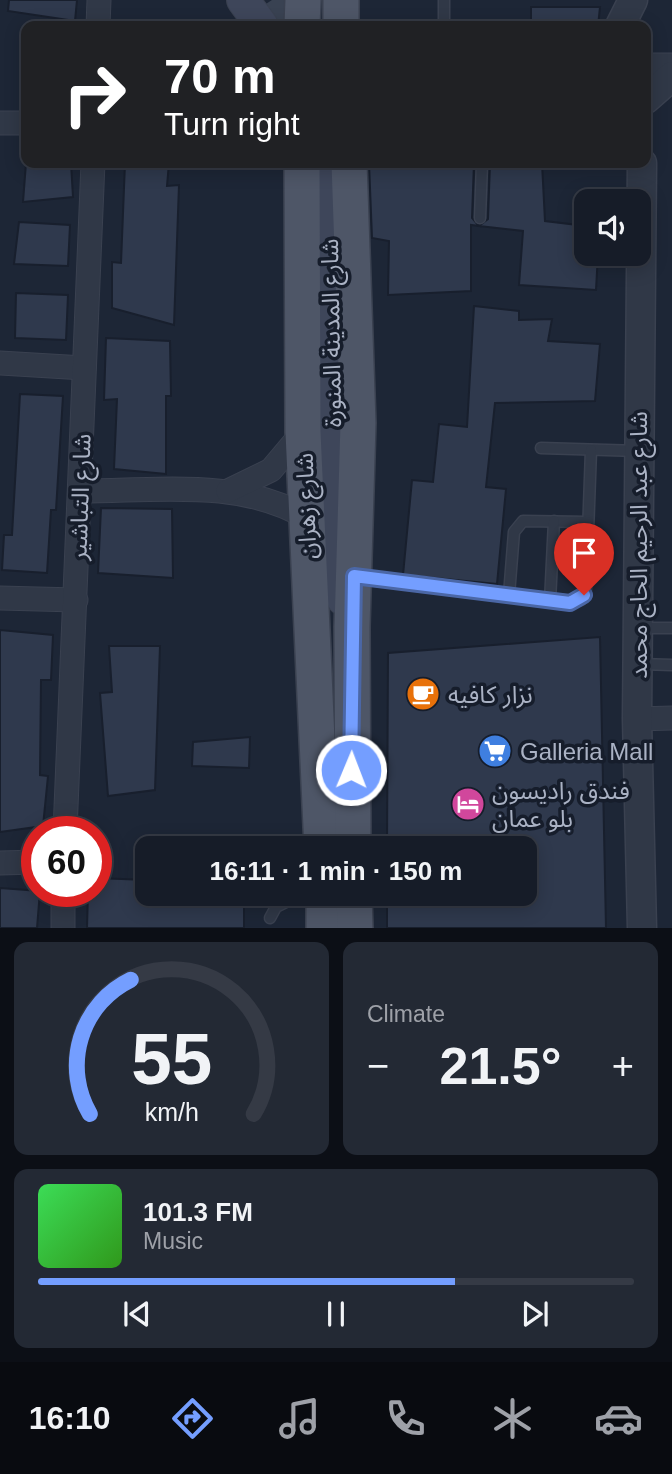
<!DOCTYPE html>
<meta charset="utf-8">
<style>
body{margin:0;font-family:Helvetica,"Noto Sans Arabic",sans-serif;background:#232934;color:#f1f3f6;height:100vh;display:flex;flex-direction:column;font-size:26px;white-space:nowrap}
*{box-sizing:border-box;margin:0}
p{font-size:23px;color:#9ea1a8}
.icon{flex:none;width:38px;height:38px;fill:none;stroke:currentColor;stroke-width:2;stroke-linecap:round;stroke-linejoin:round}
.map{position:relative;height:928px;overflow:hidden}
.side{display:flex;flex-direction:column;gap:14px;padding:14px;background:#0c0f16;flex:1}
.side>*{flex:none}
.top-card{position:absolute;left:21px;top:21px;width:630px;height:147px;border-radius:14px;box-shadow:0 4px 18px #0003,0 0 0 2px #353a45;background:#202124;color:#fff;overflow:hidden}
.buttons{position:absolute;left:574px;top:189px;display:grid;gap:14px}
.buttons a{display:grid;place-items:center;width:77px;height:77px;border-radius:14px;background:#161c28;box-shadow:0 4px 18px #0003,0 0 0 2px #353a45;font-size:35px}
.speed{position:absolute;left:21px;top:816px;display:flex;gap:14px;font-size:35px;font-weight:700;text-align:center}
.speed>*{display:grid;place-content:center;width:91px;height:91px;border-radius:50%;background:#161c28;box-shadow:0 4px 18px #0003,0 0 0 2px #353a45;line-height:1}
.speed .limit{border:10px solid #d22;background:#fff;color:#111}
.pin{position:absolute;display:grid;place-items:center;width:60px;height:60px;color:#fff;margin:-72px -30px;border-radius:50% 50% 50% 0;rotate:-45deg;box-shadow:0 0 7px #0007}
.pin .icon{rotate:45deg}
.me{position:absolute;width:77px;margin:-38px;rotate:1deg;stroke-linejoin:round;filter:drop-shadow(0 0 5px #0008)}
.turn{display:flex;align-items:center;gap:24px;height:147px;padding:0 28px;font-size:32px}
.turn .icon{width:91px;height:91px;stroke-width:2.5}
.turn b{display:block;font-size:49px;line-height:60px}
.big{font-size:52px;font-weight:800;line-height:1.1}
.side .tile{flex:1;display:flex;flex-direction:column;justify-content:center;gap:10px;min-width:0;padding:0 24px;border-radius:14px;background:#232934}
.side .dial{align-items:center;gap:0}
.dial svg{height:182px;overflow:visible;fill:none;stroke:#353a45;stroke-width:7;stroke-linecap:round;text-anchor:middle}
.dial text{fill:#f1f3f6;stroke:none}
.song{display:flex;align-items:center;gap:21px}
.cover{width:84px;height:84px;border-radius:10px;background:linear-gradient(135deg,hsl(130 70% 55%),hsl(110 70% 35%))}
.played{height:7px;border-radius:4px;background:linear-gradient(90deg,#749eff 70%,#353a45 70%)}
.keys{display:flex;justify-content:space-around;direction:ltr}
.heat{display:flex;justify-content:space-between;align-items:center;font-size:38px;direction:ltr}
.side .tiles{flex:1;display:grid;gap:14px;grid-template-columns:1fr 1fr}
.tile:last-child{grid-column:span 2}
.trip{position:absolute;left:135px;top:836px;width:402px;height:70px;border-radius:14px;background:#161c28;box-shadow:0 4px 18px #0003,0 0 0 2px #353a45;font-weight:800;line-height:70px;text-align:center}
.menu{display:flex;height:112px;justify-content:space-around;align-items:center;background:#090b10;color:#9ea1a8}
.menu .icon{width:49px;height:49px}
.menu .active{color:#749eff}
.menu b{font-size:32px;color:#f1f3f6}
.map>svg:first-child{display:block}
</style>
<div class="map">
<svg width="672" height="928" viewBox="0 0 672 928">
<rect width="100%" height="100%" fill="#1d2636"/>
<!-- building -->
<g fill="#2f394d" stroke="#181f2d" stroke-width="2">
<path d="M 9,0 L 77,0 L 75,21 L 8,11 Z"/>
<path d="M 531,7 L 600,7 L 598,26 L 531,26 Z"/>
<path d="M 26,163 L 71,163 L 73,197 L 23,202 Z"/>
<path d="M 125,163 L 169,163 L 167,186 L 179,185 L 174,325 L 112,308 L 112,262 L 121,263 Z"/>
<path d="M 369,163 L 474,163 L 472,218 L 479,226 L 471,225 L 471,291 L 388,295 L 389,241 L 372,238 Z"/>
<path d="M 490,163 L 542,163 L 545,221 L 586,226 L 586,254 L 598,254 L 596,290 L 519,285 L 523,231 L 479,226 L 488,219 Z"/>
<path d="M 19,222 L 70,225 L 68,266 L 14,264 Z"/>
<path d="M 16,293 L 68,295 L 66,340 L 15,338 Z"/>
<path d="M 474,306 L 519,311 L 519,320 L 552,319 L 548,341 L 600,344 L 595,401 L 495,403 L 486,487 L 506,489 L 497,584 L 403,575 L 412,480 L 433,482 L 439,424 L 467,427 Z"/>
<path d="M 106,338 L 170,341 L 171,396 L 166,396 L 166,474 L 114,469 L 117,399 L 104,400 Z"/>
<path d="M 20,394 L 63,396 L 56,510 L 51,510 L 47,573 L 2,570 L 4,535 L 12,535 Z"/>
<path d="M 101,508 L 172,509 L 173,578 L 98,573 Z"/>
<path d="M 0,630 L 53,635 L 51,680 L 41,680 L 40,775 L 48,776 L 43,826 L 0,832 Z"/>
<path d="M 600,637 L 606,928 L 387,928 L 387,894 L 525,894 L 525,849 L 387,849 L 388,653 Z"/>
<path d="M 109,646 L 160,646 L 155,790 L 108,796 L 100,693 L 112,692 Z"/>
<path d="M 250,737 L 249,768 L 192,766 L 193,742 Z"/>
<path d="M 96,878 L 147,880 L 147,894 L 223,894 L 223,903 L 244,903 L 244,928 L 87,928 L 88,891 L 96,891 Z"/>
<path d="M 0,888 L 40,891 L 37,928 L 0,928 Z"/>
</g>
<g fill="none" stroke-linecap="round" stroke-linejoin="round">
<!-- secondary-tunnel -->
<path stroke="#394252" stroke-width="32" stroke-dasharray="32 16" stroke-linecap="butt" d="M 272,0 L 289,26"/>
<defs>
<g id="service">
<path d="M 444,26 L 444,0"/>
<path d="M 480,218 L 482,163"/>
<path d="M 541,448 L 639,451"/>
<path d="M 357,577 L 570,603 L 581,600 L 586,589 L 591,450"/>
<path d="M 509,595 L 514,532 L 523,521 L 588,522"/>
<path d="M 550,601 L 554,521"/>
<path d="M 640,628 L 672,628"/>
<path d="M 640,664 L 672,665"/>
<path d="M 270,918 L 276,907 L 302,894"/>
</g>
<g id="minor">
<path d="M 98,26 L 99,0"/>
<path d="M 646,65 L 672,65"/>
<path d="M 0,123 L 26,123"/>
<path d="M 0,363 L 84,368"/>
<path d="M 82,491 C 155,491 241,478 307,518"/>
<path d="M 228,491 L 271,470 L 303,432"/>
<path d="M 0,598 L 76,600"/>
<path d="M 637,719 L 672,718"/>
<path d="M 65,831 L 93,163"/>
<path d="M 0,863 L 37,862"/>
<path d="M 63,928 L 63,891"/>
</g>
<g id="tertiary">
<path d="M 620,26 L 633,0"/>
<path d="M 646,99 L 672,76"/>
<path d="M 642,163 L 637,719 L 642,928"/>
</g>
<g id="secondary">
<path d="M 243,0 L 262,26"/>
<path d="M 327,163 L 335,540 L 343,599"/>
</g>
<g id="primary">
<path d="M 341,0 L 341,26"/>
<path d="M 302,26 L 303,0"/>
<path d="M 302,163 L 303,432 L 322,849"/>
<path d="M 349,163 L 358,423 L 352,627 L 353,849"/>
<path d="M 324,894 L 324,928"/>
<path d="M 354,894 L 355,928"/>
</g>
</defs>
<!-- service casing -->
<use href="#service" stroke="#3a4150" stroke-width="13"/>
<!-- minor casing -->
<use href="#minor" stroke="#3a4150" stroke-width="25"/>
<!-- tertiary casing -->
<use href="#tertiary" stroke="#3a4150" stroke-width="31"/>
<!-- secondary casing -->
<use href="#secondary" stroke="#3a4150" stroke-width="34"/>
<!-- primary casing -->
<use href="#primary" stroke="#3a4150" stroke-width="38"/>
<!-- service -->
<use href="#service" stroke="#303847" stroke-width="10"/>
<!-- minor -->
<use href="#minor" stroke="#303847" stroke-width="23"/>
<!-- tertiary -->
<use href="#tertiary" stroke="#303847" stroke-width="28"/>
<!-- secondary -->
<use href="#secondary" stroke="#3e465a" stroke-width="32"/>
<!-- primary -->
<use href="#primary" stroke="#4e5667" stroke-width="35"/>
</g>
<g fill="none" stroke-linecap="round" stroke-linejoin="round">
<defs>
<path id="route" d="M 351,770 L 354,576 L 570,603 L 584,595"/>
</defs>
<!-- route casing -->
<use href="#route" stroke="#4b67a6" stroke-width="18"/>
<!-- route -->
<use href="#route" stroke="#749eff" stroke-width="12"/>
</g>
<!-- icons -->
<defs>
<symbol id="cafe-disc" viewBox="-11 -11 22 22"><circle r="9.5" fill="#e8710a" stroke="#161d2b"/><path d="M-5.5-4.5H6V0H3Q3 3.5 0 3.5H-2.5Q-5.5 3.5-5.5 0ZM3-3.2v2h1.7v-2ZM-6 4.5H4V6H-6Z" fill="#fff"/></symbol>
<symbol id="supermarket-disc" viewBox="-11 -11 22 22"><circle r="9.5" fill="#3f7fe0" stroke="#161d2b"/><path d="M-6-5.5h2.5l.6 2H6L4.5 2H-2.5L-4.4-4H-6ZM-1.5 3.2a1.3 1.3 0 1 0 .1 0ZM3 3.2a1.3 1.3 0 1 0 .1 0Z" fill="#fff"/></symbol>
<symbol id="hotel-disc" viewBox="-11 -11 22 22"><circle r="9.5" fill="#d1479c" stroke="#161d2b"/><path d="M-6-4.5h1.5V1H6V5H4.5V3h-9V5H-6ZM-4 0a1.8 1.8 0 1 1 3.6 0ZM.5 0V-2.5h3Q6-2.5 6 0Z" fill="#fff"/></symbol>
</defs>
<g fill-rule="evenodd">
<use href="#cafe-disc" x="404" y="675" width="38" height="38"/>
<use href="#supermarket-disc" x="476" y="732" width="38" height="38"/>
<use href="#hotel-disc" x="449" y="785" width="38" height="38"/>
</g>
<g text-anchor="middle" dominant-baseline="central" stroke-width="7" stroke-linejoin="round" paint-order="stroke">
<!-- street labels -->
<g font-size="24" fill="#aab2c4" stroke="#161d2b">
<text transform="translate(331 333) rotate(-91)">شارع المدينة المنورة</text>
<text transform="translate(80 497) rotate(-88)">شارع التباشير</text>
<text transform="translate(306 506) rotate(-92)">شارع زهران</text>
<text transform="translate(638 545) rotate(-90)">شارع عبد الرحيم الحاج محمد</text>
</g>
<!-- poi labels -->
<g font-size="24" fill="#aab2c4" stroke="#161d2b" text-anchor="start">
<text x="448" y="694">نزار كافيه</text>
<text x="520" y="751">Galleria Mall</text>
<text x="492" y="790">فندق راديسون<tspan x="492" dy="28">بلو عمان</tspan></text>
</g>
</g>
</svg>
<div class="buttons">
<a><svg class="icon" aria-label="sound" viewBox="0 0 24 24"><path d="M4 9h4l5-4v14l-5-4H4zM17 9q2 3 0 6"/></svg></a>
</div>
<div class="speed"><div class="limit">60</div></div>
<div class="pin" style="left:584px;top:595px;background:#d93025"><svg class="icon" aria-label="arrive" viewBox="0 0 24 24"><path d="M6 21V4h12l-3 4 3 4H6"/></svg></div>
<svg class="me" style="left:351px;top:770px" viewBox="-20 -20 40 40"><circle r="17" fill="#749eff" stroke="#fff" stroke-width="3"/><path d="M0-11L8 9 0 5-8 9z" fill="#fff"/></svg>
<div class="trip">16:11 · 1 min · 150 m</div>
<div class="top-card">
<div class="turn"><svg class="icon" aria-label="right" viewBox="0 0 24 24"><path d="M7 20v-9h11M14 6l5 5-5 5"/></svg><div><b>70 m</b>Turn right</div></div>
</div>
</div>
<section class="side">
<div class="tiles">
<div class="tile dial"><svg viewBox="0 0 100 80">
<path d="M14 69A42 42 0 1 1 86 69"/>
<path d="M14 69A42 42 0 0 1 32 10" stroke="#749eff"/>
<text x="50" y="56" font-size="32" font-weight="700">55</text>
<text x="50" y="72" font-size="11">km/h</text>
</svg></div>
<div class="tile"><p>Climate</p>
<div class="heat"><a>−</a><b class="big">21.5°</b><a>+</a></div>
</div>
<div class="tile">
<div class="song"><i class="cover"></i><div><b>101.3 FM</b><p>Music</p></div></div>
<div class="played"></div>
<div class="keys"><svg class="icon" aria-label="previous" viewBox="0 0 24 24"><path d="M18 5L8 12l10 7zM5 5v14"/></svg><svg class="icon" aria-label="pause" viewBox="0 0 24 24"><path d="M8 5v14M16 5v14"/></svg><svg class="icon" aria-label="next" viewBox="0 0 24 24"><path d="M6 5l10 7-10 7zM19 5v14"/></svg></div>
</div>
</div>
</section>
<nav class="menu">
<b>16:10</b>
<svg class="icon active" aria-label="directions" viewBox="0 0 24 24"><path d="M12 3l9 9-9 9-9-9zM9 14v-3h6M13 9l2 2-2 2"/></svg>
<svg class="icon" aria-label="music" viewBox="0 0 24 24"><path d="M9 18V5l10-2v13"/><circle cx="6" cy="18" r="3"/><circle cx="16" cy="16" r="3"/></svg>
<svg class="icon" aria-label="phone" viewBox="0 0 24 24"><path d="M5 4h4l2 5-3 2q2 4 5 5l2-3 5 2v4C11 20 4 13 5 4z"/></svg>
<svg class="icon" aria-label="climate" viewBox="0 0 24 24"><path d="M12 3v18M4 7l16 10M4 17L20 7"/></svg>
<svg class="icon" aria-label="car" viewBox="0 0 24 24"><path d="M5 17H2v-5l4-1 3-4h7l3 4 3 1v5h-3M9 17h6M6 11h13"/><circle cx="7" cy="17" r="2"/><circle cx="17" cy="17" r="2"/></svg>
</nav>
